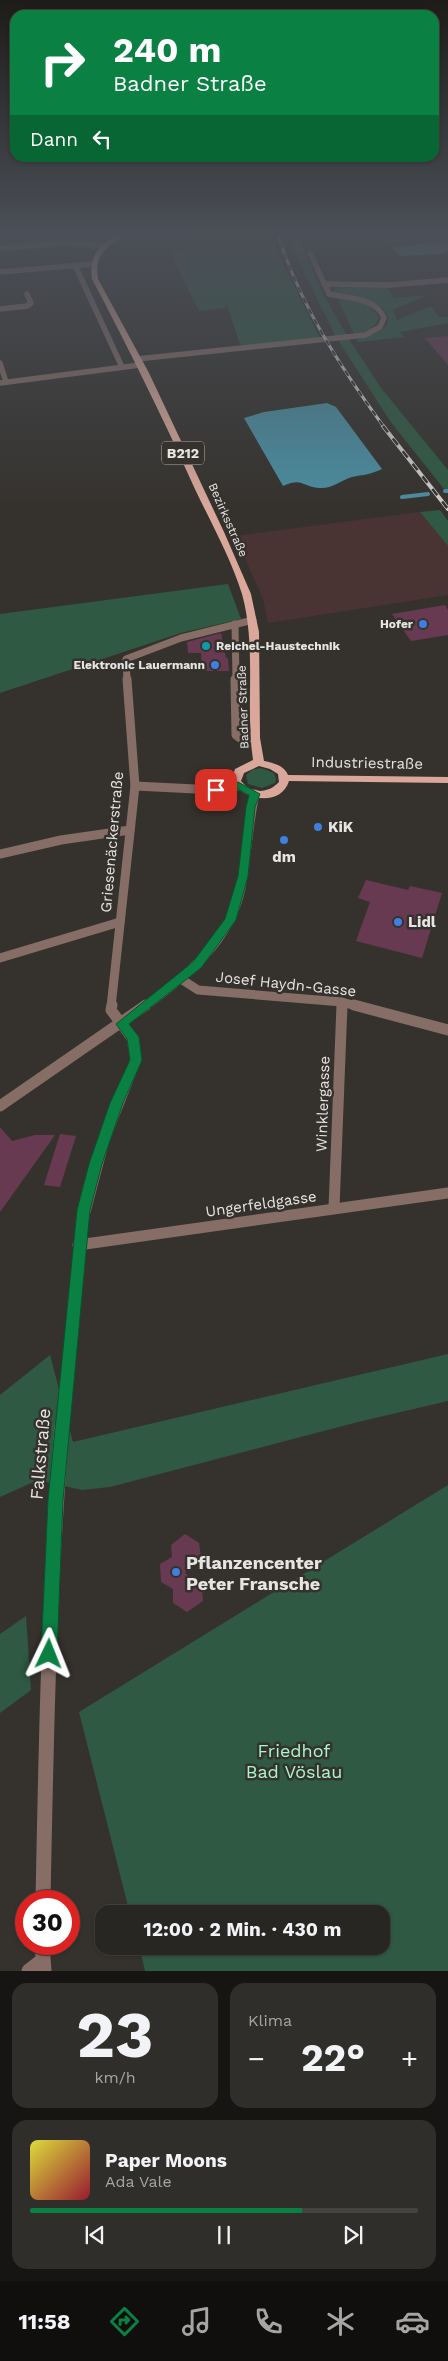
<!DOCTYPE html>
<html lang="de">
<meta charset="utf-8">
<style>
body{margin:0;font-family:"Work Sans",sans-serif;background:#302e2a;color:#f1f3f6;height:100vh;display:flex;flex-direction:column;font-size:19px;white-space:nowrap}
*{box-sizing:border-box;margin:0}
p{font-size:16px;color:#a5a5a5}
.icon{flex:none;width:28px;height:28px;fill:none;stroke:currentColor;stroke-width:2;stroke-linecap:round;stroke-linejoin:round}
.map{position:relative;height:1971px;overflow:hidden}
.drawer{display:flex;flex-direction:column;gap:12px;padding:12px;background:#161513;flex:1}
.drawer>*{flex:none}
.guide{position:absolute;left:10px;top:10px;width:429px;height:152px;border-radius:15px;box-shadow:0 1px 4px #0004,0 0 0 1px #444340;background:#0b8043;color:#fff;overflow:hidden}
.speed{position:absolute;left:15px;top:1890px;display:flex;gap:10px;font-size:25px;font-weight:700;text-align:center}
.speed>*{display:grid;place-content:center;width:65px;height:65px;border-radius:50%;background:#282622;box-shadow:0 1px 4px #0004,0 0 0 1px #444340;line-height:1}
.speed .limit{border:8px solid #d22;background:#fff;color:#111}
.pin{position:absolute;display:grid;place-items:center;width:42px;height:42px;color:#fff;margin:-21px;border-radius:10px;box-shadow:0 2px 8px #0006}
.me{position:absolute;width:55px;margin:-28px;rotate:2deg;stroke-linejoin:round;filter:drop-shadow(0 0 4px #0008)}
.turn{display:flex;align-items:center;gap:18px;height:105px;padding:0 20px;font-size:22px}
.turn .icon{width:65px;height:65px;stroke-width:2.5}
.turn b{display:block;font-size:35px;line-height:42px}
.then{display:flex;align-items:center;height:48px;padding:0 20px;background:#0003;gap:10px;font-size:19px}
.big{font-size:38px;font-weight:700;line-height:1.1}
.drawer .card{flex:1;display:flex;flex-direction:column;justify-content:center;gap:8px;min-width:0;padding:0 18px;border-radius:15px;background:#302e2a}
.drawer .dial{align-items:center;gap:0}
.dial b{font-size:65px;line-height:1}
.song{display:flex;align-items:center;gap:15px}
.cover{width:60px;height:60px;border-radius:8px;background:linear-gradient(135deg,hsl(60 70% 55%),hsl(350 70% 35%))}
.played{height:5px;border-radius:2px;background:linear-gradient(90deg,#0b8043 70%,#444340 70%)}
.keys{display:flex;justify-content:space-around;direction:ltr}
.heat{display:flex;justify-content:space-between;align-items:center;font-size:28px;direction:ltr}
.drawer .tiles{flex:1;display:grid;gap:12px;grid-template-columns:1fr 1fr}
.card:last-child{grid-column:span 2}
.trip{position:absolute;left:95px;top:1905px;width:295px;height:50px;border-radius:15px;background:#282622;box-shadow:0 1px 4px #0004,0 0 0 1px #444340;font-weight:700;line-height:50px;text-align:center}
.menu{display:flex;height:80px;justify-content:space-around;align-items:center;background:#100f0e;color:#a5a5a5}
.menu .icon{width:35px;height:35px}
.menu .current{color:#0b8043}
.menu b{font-size:22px;color:#f1f3f6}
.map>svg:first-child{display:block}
</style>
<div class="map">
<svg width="448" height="1971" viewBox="0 0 448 1971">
<rect width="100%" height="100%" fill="#35322e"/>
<!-- industrial -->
<path fill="#493433" d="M 420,512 L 448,546 L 448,595 L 268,623 L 263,599 L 235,536 Z"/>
<!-- green -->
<g fill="#2f5942">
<path d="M 179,231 L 271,231 L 283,264 L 320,338 L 242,346 L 239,342 L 227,305 L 224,305 L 226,308 L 199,311 L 170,253 L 191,250 Z"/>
<path d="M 286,231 L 296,231 L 324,296 L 347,335 L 336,337 L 293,250 Z"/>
<path d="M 340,287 L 387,287 L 394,298 L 427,295 L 393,310 L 397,320 L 431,306 L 439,317 L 448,317 L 448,323 L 400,332 L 404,337 L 358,342 L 357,339 C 367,336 394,331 387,315 C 386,311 381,306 376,304 C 363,299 347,296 333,293 L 334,289 Z"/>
<path d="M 338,300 C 354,298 371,303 379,318 C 374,329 365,332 354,334 Z"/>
<path d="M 349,339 L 381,388 L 448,470 L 448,494 L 390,421 L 338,340 Z"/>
<path d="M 440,510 L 448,521 L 448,546 L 420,512 Z"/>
<path d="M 228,584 L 241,619 L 181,633 L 0,693 L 0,614 Z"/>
<path d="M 261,768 L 274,773 L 276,779 L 275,783 L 262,788 L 248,784 L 246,775 L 252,770 Z"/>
<path d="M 448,1354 L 448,1401 L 358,1422 L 110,1487 L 82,1490 L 38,1480 L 0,1497 L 0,1395 L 50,1355 L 73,1442 Z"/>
<path d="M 448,1485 L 448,1971 L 145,1971 L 139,1946 L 381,1946 L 381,1914 L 130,1914 L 79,1712 Z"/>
<path d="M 26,1616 L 31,1690 L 0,1713 L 0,1634 Z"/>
</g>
<!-- water -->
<g fill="#4b8d9f">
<path d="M 379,231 L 438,231 L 441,234 L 441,237 L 390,242 L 380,239 L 375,232 Z"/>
<path d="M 442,241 L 448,243 L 448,250 L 442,254 L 401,256 L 391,247 Z"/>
<path d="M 327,403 L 336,407 L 382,469 C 372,474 363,475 352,477 C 341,480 333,489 319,488 C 302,487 303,477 283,486 L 244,418 L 264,412 Z"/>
</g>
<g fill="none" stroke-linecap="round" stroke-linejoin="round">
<!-- stream-far1 -->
<g stroke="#4b8d9f" stroke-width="2.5">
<path d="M 308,238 L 311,237 L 308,234 L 334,231"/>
<path d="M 297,241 L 295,241 L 299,249"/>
</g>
<!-- stream -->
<g stroke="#4b8d9f" stroke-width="4">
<path d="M 445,491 L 448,491"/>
<path d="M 402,497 L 428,494"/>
</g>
</g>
<!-- building -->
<g fill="#683a51">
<path d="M 448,336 L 448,365 L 425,338 Z"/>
<path d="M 445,605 L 448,610 L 448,635 L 411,641 L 392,614 Z"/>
<path d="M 221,633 L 226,658 L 228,658 L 229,671 L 202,671 L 201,653 L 188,653 L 187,642 Z"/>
<path d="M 366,880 L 408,890 L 410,886 L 442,893 L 422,958 L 356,941 L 370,902 L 358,898 Z"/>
<path d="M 0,1127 L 12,1141 L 35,1135 L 55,1135 L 0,1212 Z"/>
<path d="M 60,1134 L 76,1136 L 60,1187 L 44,1185 Z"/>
<path d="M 185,1534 L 199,1543 L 201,1557 L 185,1573 L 202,1586 L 203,1601 L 187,1612 L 173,1603 L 173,1589 L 161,1582 L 160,1564 L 172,1557 L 171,1545 Z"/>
</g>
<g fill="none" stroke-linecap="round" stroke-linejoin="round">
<!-- minor-far4 -->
<g stroke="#866e67" stroke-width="5.5">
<path d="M 0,248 L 68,243 L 104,246"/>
<path d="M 75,265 L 122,367"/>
<path d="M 0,272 L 93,264"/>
<path d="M 325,284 L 390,285 L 448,280"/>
<path d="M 0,309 L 27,306 L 31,303 L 27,294"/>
<path d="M 137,359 L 365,335 L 380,327 L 384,318 C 376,297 348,299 329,294 L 310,253"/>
<path d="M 0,363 L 6,382"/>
<path d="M 0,383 L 140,365"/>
</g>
<!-- minor-far3 -->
<g stroke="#866e67" stroke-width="7">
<path d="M 235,624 L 236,680"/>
<path d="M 127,680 L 126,659 L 181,638 L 253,620"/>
</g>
<!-- minor-far2 -->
<g stroke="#866e67" stroke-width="9">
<path d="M 235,679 L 236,735 L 240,738 L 255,738"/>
<path d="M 135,786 L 216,790 L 238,786"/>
<path d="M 0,854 L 61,840 L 130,830"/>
<path d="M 0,958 L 120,922"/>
<path d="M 181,979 L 198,990 L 342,1002 L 359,1007"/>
<path d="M 111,1007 L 135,786 L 127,679"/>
<path d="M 342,1007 L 342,1002"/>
</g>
<!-- minor-far1 -->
<g stroke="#866e67" stroke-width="11">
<path d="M 354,1005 L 448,1030"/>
<path d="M 334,1208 L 342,1005"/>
<path d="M 78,1245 L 448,1193"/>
<path d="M 62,1428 L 81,1227 L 104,1140 L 136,1059 L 132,1038 L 111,1010 L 112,1005"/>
</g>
<!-- minor -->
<g stroke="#866e67" stroke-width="15">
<path d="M 43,1901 C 46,1743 49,1584 62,1427"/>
<path d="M 42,1944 L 44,1971"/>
<path d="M 29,1971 L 42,1961"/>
</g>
<!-- tertiary-far1 -->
<path stroke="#866e67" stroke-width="9" d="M 144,1007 C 186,976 230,942 241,888 C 247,857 248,825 255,794"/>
<!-- tertiary -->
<path stroke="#866e67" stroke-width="11" d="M 0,1106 L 146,1005"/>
<!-- primary -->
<path fill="#d9a89a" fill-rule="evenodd" d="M 123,231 L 129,231 C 110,248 94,248 98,279 L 149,373 L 224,532 L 251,594 L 259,632 L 260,738 L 264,761 C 273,763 284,765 288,775 L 448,777 L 448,783 L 289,781 C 281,807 244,801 231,781 L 235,769 L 253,760 C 245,706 257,648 242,594 C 231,558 210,521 194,487 C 162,416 128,347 92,279 C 88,252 102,244 123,231 ZM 259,766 L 270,769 L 278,774 L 279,782 C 268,794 251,794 241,781 L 244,773 Z"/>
<defs>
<path id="rail-far1" d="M 277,231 C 298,302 341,368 384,427"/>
<path id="rail" d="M 383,426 L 448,509"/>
</defs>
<!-- rail-far1 casing -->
<use href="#rail-far1" stroke="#cfcdca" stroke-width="3"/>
<!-- rail casing -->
<use href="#rail" stroke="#cfcdca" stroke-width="4"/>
<!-- rail-far1 -->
<use href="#rail-far1" stroke="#35322e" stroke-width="2" stroke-dasharray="6" stroke-linecap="butt"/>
<!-- rail -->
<use href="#rail" stroke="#35322e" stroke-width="2.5" stroke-dasharray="8" stroke-linecap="butt"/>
</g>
<!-- sky -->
<linearGradient id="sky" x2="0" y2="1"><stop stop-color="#1d1c19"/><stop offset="0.46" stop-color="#4b4f57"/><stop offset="1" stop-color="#4b4f57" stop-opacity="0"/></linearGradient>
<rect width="448" height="507" fill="url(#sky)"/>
<!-- route -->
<path fill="#0b8043" stroke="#07532c" d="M 238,782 L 260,794 L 255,807 L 248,876 L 236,920 L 201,968 L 129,1024 L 139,1037 L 142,1060 L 123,1103 L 102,1164 L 90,1210 L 63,1500 L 57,1654 L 55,1660 L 49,1662 L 43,1660 L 41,1654 L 48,1500 L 77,1210 L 89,1164 L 110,1103 L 130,1060 L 127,1039 L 116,1024 L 193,962 L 225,919 L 238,876 L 246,807 L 249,795 L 237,789 L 216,794 L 211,790 L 213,788 Z"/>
<!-- markers -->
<g fill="#3f7fe0" stroke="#35322e" stroke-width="2">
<circle cx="423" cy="624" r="5"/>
<circle cx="215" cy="665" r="5"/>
<circle cx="318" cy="827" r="5"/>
<circle cx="284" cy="840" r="5"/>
<circle cx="398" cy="922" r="5"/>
<circle cx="176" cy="1572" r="5"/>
</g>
<circle fill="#0f9aa8" stroke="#35322e" stroke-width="2" cx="206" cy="646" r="5"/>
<g text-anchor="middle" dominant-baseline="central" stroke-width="5" stroke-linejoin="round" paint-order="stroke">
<!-- far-street labels -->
<g font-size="12" fill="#e7e5e3" stroke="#35322e">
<text transform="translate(228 520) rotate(66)">Bezirksstraße</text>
<text transform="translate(243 707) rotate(-92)">Badner Straße</text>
</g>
<!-- far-poi labels -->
<g font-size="12" font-weight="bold" fill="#e7e5e3" stroke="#35322e" text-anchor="end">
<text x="413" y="624">Hofer</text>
<text x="216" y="646" text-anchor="start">Reichel-Haustechnik</text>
<text x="205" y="665">Elektronic Lauermann</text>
</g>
<!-- shield labels -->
<rect fill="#35322e" stroke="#b2afad" stroke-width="1" x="162" y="441.5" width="42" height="23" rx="4"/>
<g font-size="14" font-weight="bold" fill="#e7e5e3">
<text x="183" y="453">B212</text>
</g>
<!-- street labels -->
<g font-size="15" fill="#e7e5e3" stroke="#35322e">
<text transform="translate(367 763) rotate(1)">Industriestraße</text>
<text transform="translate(112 842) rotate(-85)">Griesenäckerstraße</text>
<text transform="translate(286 984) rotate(6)">Josef Haydn-Gasse</text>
<text transform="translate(323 1104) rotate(-88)">Winklergasse</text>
<text transform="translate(261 1204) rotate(-8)">Ungerfeldgasse</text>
</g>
<!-- poi labels -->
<g font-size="15" font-weight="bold" fill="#e7e5e3" stroke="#35322e" text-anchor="start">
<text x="328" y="827">KiK</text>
<text x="284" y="857" text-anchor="middle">dm</text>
<text x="408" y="922">Lidl</text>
</g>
<!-- near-street labels -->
<g font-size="18" fill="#e7e5e3" stroke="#35322e">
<text transform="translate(40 1454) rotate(-85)">Falkstraße</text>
</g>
<!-- near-poi labels -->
<g font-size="18" font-weight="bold" fill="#e7e5e3" stroke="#35322e" text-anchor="start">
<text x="186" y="1562">Pflanzencenter<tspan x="186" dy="21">Peter Fransche</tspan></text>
</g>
<!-- near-park labels -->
<g font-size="18" fill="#a7f7c8" stroke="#35322e">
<text x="294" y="1750">Friedhof<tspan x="294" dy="21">Bad Vöslau</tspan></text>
</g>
</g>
</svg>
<div class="speed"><div class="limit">30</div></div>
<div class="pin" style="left:216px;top:790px;background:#d93025"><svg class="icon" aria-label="arrive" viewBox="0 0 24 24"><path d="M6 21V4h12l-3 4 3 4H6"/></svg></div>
<svg class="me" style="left:49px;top:1654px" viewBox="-20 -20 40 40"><path d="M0-17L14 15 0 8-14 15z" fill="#0b8043" stroke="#fff" stroke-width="4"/></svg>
<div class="trip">12:00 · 2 Min. · 430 m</div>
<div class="guide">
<div class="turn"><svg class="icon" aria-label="right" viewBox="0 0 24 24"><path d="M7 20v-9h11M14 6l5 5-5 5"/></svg><div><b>240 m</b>Badner Straße</div></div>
<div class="then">Dann<svg class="icon" aria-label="left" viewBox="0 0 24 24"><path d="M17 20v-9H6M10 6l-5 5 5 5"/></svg></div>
</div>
</div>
<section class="drawer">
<div class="tiles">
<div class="card dial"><b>23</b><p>km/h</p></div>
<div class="card"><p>Klima</p>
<div class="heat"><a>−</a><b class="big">22°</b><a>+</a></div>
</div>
<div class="card">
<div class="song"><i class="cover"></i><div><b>Paper Moons</b><p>Ada Vale</p></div></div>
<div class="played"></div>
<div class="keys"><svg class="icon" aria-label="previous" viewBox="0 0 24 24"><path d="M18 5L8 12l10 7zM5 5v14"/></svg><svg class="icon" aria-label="pause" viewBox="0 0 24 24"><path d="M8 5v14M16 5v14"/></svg><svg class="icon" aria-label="next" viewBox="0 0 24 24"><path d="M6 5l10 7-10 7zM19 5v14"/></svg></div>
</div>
</div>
</section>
<nav class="menu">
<b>11:58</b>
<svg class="icon current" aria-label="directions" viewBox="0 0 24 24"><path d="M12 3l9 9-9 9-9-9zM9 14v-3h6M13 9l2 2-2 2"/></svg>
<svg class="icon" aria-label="music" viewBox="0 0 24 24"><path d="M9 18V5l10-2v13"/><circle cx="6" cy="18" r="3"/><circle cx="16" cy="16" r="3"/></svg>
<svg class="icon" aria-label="phone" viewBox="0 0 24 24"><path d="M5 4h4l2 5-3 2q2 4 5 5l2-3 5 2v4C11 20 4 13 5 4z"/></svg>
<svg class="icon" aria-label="climate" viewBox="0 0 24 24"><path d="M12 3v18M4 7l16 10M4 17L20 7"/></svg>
<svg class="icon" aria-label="car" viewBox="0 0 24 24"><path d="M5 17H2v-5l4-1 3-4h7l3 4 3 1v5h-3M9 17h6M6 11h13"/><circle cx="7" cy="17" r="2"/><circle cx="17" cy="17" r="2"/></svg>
</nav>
